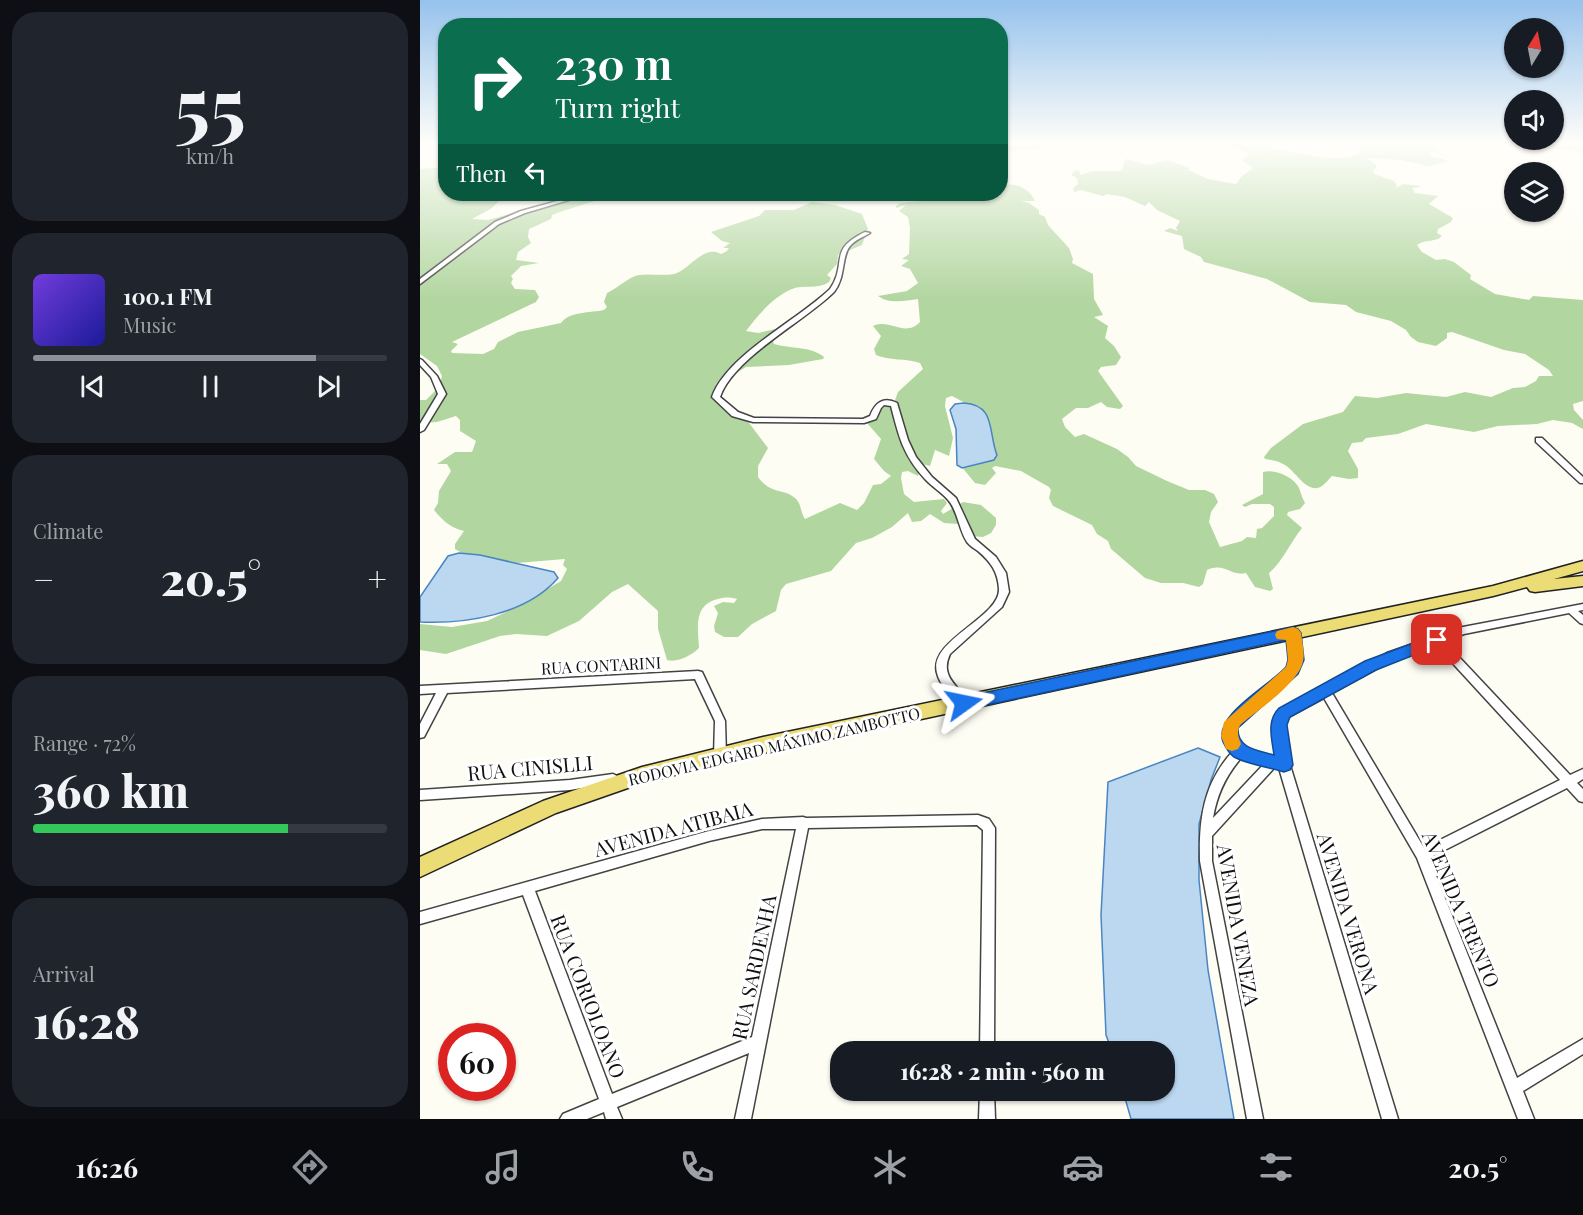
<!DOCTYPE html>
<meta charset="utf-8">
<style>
body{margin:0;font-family:"Playfair Display",serif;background:#20242c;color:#f1f3f6;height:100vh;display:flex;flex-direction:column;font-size:22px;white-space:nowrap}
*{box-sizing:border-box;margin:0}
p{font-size:20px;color:#9ea1a6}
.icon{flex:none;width:33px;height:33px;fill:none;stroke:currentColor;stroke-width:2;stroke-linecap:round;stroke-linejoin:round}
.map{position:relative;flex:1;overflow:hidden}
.panel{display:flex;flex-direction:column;gap:12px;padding:12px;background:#0d0f14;width:420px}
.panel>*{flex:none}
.top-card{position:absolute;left:18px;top:18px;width:570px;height:183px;border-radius:24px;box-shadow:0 2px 4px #0004;background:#0b6e4f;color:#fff;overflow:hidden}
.needle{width:39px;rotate:10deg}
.tools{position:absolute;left:1084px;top:18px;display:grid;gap:12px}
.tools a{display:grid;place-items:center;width:60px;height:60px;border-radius:50%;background:#171b24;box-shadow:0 2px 4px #0004;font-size:30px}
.speed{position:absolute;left:18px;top:1023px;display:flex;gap:12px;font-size:30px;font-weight:700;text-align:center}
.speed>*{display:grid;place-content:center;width:78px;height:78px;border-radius:50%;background:#171b24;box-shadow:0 2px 4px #0004;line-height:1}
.speed .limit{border:9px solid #d22;background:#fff;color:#111}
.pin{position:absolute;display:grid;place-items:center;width:51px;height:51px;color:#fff;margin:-26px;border-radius:12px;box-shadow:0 3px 9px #0006}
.me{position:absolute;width:66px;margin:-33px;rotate:78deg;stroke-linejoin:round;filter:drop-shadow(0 0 4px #0008)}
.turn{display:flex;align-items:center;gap:21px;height:126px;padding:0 18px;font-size:27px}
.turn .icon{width:78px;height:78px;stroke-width:2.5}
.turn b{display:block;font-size:42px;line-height:51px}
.then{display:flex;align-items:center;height:57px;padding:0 18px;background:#0003;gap:12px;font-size:22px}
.big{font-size:45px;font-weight:800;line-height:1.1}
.panel .tile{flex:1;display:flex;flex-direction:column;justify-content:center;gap:9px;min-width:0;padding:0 21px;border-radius:24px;background:#20242c}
.panel .dial{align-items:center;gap:0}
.dial b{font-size:78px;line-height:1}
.song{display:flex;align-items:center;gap:18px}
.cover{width:72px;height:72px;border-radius:9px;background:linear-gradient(135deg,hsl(260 70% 55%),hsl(240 70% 35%))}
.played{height:6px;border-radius:3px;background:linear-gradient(90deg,#8c9099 80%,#363941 80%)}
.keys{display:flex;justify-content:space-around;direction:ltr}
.heat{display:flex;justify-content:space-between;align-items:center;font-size:33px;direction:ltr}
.charge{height:9px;border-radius:4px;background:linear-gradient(90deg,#34c759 72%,#363941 0)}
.trip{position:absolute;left:410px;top:1041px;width:345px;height:60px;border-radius:24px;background:#171b24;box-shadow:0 2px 4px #0004;font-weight:800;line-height:60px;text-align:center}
.tab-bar{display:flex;height:96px;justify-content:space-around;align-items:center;background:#090b0e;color:#9ea1a6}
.tab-bar .icon{width:42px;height:42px}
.tab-bar .selected{color:#8c9099}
.tab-bar b{font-size:27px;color:#f1f3f6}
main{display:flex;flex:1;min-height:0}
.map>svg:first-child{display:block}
</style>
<main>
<section class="panel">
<div class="tile dial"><b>55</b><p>km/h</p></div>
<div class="tile">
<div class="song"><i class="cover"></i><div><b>100.1 FM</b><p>Music</p></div></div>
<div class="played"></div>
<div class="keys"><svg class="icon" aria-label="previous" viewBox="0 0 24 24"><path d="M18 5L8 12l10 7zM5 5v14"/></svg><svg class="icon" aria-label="pause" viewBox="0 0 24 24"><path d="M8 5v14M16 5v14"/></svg><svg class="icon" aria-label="next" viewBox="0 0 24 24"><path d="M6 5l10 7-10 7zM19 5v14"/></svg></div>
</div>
<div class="tile"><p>Climate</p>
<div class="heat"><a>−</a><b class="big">20.5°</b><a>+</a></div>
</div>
<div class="tile"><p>Range · 72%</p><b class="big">360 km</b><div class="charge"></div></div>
<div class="tile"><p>Arrival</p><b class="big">16:28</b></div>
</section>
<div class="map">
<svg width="1163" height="1119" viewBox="0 0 1163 1119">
<rect width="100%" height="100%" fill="#fefdf3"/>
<!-- forest -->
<g fill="#b2d6a0">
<path d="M 581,143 L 621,143 L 624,146 C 614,151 609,150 600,150 C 593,150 588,154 581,153 Z"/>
<path d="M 805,143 L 848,143 L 853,149 C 881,151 911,165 939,154 L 942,143 L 1013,143 L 1019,153 L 1026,156 L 1011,151 L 1009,152 L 1012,155 L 1006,155 L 1029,161 L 1009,166 L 980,160 L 947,158 L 957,166 L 953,171 L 954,174 L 974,181 L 977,185 L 976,188 L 983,184 L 999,186 L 1000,187 L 992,188 L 995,193 L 1018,196 L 1009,204 L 1033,218 L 1031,222 L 1018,229 L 1017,233 L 1022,236 C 1015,243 1004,239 997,245 L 1002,252 L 1016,260 L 1025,259 L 1034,262 L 1051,275 L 1050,279 L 1075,294 L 1109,300 L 1113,296 L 1163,300 L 1163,401 L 1153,404 L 1154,410 L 1163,420 L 1163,429 L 1152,423 L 1133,420 L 1117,424 L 1078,426 L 1054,432 L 1006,424 L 978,434 L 946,438 L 942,442 L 932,443 L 928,451 L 938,469 L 938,478 L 929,479 L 912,476 C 909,479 905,484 902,486 C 887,496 875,469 863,464 C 858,461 851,460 845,459 L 844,457 L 851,448 L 883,424 L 923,412 L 935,396 L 957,398 L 986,393 L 1026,397 L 1045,392 L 1071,397 L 1093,388 L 1105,387 L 1116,381 L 1119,376 L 1133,376 L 1129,370 L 1105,354 L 1084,350 L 1032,332 L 1027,333 L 1027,338 L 1016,346 L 998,342 L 991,337 L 986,330 L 971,321 L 936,312 L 926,305 L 890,302 L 847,279 L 784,262 L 781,257 L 764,249 L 762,236 L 744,231 L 750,228 L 758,231 L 756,228 L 760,221 L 737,210 L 729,202 L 725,206 L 705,197 L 687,194 L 683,196 L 661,190 L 654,192 L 653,188 L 658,184 L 657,178 L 651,175 L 655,170 L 660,171 L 660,175 L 672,171 L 701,171 L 706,159 L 729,165 L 746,160 L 770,168 L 768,170 L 788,179 L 816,184 L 822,176 L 833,168 L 822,160 L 830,154 Z"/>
<path d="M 1087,143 L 1163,143 L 1163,154 C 1139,145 1105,152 1087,143 Z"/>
<path d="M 25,167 L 26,194 L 96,194 L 80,200 L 72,208 L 52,219 L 68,220 L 161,194 L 196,194 L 140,212 L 132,215 L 131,219 L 109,229 L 108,237 L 111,243 L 98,252 L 96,260 L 119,263 L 101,266 L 91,276 L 93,279 L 91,283 L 95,289 L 115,290 L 119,297 L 116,302 L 32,342 L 38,344 L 31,351 L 32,353 L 63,354 L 74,349 L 78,342 L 98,332 L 141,323 C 150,311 170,313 184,310 L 187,307 L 184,302 L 187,293 C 198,288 210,276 219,275 C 231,273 246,277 257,273 C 271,267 284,245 301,254 L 307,251 L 309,248 L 303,248 L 310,243 L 302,241 L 291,232 L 339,216 L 345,210 L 374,210 L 392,202 L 415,205 L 442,214 L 448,229 L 442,245 L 418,255 L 417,264 L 407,275 L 411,278 L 409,282 C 397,290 384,284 372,289 C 354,296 337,316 326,331 L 338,333 L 360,328 L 361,331 L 353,341 L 354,344 C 370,349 391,346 404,357 L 403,359 L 369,365 L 326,367 L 310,377 L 294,395 L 326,419 L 348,448 L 338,466 L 338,477 C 351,495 363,488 375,498 C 382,504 380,512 385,519 L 420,503 L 437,510 L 444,503 L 453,485 L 461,484 L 471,476 L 464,471 L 454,459 L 461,439 L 447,423 L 462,408 L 474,403 L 478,392 L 503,369 L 500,363 C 486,358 469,361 456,355 L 454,349 L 461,336 L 453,326 C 470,318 485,338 500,322 L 498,299 C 484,301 469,304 458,296 L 487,291 L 498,283 L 490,269 L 481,266 L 489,260 L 482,259 L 489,254 L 490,228 L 488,217 L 479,211 L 486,205 L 476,208 L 476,206 L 480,203 L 503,201 L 520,194 L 580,194 L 581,185 C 595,183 609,187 615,201 L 601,201 L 609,203 L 619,210 L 619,214 L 625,217 L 628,225 L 649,248 L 653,259 L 652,263 L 673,274 L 674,299 L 683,315 L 674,317 L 688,326 L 685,338 L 694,346 L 701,357 L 696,365 L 681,367 L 678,371 L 703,406 L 700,409 L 687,407 L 681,402 L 668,408 L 656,408 L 642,419 L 645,427 L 655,437 L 664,434 L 697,449 L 708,457 L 716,466 L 747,481 L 769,490 L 785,490 L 794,494 L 798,502 L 791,512 L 789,522 L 800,547 L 822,541 L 827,537 L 836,538 L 837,529 L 842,528 L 854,516 L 854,507 L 850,504 L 832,504 L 825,507 L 822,505 L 843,494 L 843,472 C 854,469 873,476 879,488 C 881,493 882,498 885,503 L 880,509 L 868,512 L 867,515 L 882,528 C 870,543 863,561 849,573 L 853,589 L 850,591 L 835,587 L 826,573 C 811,577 805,562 787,570 L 783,584 L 779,587 L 763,583 L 741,583 L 725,578 L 691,549 L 688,541 L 677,534 L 672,525 L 633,506 L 629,498 L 631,490 L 629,487 L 601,471 L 575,466 L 572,468 L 576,473 L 565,485 L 555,483 L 541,466 L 549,405 L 532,396 L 526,398 L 525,406 L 533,438 L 529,456 L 515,450 L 510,466 L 502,464 L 498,476 L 488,471 L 482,472 L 481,478 L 484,494 L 494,502 L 524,499 L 527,503 L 521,511 L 523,514 L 543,502 L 561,505 L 576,518 L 576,525 L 571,533 L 563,537 L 551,536 L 538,524 L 524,523 L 510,514 L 501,521 L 492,522 L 488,513 L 472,527 L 452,538 L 436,543 L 411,571 L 366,584 L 361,590 L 356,611 L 332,624 L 318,637 L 304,637 L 295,632 L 294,626 L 298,613 L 294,606 L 303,602 L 314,603 L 317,599 C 310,597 305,597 298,599 C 273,605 278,628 279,648 C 272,655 258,663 247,660 L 238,629 L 238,611 L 208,584 L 192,592 L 159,621 L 127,636 L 96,634 L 80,636 L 26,654 L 0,650 L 0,624 L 32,627 L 67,621 L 99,606 L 141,581 L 147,569 L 143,565 L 145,559 L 73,565 L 57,556 L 42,553 L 35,549 L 35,544 L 44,531 C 31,528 23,521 14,510 L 18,503 L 19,491 L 31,471 L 27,464 L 17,464 L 35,452 L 52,452 L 56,441 L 40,431 L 40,420 L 36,416 L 17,422 L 0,423 L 0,400 L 6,400 L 19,387 L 22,376 L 17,366 L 0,354 L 0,169 Z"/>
</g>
<!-- water -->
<g fill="#bcd8f1" stroke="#4985c2" stroke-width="1.5">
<path d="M 544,403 C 576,405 568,432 577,455 L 574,460 L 542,468 L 537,465 L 536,429 L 530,410 L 535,404 Z"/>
<path d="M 39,553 L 60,555 L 134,572 L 138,578 C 106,615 46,624 0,622 L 0,597 L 28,556 Z"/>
<path d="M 778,748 L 800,757 L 791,780 L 779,824 L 779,880 L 788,970 L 814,1119 L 711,1119 L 703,1091 L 744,1090 L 744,1052 L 692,1051 L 686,1035 L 681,915 L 688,782 Z"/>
</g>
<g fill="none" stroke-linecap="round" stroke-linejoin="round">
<defs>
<g id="minor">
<path d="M 163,194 L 169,194 L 105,213 L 79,224 L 0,284 L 0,279 L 75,222 L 101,211 Z"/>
<path d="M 445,232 L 450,233 C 443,237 435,240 430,246 C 421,257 426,277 414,292 C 385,321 313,358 300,397 L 318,412 L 334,418 L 443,419 L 450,416 C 455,403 463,396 477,403 L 488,440 L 496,457 L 512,477 L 536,498 L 555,539 L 576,557 L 586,573 L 589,592 L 582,607 L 530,654 C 519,677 539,686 549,703 L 548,706 L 544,707 L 540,706 C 532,696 520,686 517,673 C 508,640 580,618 579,589 C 578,572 571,562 558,551 C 554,548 550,546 547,542 C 539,530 538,512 529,501 C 522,492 512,487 505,479 C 483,455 479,437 471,406 L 464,405 L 461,408 L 456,419 L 444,423 L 333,422 L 312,416 L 292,397 C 307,355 378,320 410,289 C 428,263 407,250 445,232 Z"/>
<path d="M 0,359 L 2,360 L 17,376 L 26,394 L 4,430 L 0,432 L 0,424 L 18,394 L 11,377 L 0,365 Z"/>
<path d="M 1116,438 L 1122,438 L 1163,477 L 1163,483 L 1160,483 L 1116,442 Z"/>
<path d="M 1163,604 L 1163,610 L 1158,611 L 1163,615 L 1163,624 L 1160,623 L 1149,613 L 1044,634 L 1024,641 L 1150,775 L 1163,769 L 1163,779 L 1157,783 L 1163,789 L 1163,802 L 1159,801 L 1147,788 L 1009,858 L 1097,1078 L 1163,1039 L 1163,1054 L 1103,1091 L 1114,1119 L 1098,1119 L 997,858 L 904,698 L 865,719 L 864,725 L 870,765 L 978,1119 L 962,1119 L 859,768 L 855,767 L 792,836 L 792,861 L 843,1119 L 827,1119 L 780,861 C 779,819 783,784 813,751 C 802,741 801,726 813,715 C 830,699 864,685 870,661 C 872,652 870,642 868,633 L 870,630 L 876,630 C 892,667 863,689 837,709 C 831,713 823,717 818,723 C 801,746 843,755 858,759 L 854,725 L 856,714 L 967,653 L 1043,627 ZM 1015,644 L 1140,780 L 1004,848 L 912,693 L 975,659 ZM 822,757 L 844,764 L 793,818 C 797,794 806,775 822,757 Z"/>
<path d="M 278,671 L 282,672 L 305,721 L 306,756 L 304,759 L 300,761 L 296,759 L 294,756 L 295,721 L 275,679 L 27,693 L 4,737 L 0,738 L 0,724 L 16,693 L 0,694 L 0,686 Z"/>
<path d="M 193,774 L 197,776 L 199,779 L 197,782 L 150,790 L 0,800 L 0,790 L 150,780 Z"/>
<path d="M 558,815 L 569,819 L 575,828 L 574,1052 L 560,1052 L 563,830 L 557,825 L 388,828 L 331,1119 L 315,1119 L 329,1053 L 197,1107 L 202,1119 L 186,1119 L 184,1112 L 167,1119 L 140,1119 L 143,1114 L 179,1099 L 103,895 L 0,924 L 0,912 L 289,831 L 342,819 L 383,817 L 386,818 ZM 342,829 L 376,829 L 332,1037 L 192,1094 L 115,891 L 289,841 Z"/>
<path d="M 560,1090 L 574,1090 L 575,1119 L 559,1119 Z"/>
</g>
<path id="primary" d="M 1163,561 L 1163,571 L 1134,579 L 1163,576 L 1163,586 L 1115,592 L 1110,591 L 1107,587 L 1073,596 L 343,753 L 222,783 L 136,813 L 0,877 L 0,857 L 123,801 L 222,767 L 343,737 L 1073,586 Z"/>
</defs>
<!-- minor casing -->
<use href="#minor" stroke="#434343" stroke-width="3"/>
<!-- primary casing -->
<use href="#primary" stroke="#212121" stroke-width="3"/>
<!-- minor -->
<use href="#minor" fill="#fff" fill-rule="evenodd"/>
<!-- primary -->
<use href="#primary" fill="#ecdc75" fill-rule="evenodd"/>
</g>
<!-- sky -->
<linearGradient id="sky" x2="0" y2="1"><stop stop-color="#96c2ec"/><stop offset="0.48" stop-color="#fffefa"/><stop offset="1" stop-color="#fffefa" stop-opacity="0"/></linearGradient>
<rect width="1163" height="300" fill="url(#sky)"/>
<!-- route -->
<path fill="#1a73e8" stroke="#114b97" stroke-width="1.5" d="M 873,627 L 878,629 L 881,633 L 884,660 L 878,674 L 818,728 C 817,749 838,750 854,755 C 852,739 846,721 859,708 L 945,661 L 1017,634 L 1022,636 L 1024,640 L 1022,644 L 956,670 L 870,717 L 867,725 L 873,765 L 870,770 L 864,772 C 849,767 829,765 814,757 C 809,754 806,748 803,742 C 793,715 849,686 866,667 L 868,660 L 866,640 L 544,710 L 538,708 L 536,703 L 538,699 L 544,697 Z"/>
<!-- slow -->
<path fill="#f59e0b" d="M 873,627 L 878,629 L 881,633 C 882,641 885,653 883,661 C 879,683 838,710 821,724 C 816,731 818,737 821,744 L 818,749 L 812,751 L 806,749 L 801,736 L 804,722 L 866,667 L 868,660 L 866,640 L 857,639 L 855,635 L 857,631 Z"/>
<g text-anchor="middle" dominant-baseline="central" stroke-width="6" stroke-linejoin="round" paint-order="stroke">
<!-- street labels -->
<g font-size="16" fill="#101010" stroke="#fff">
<text transform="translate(181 665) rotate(-3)">RUA CONTARINI</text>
<text transform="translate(354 746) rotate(-13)">RODOVIA EDGARD MÁXIMO ZAMBOTTO</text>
</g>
<!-- near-street labels -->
<g font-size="20" fill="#101010" stroke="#fff">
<text transform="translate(110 767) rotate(-5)">RUA CINISLLI</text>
<text transform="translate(253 828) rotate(-15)">AVENIDA ATIBAIA</text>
<text transform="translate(1042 909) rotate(67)">AVENIDA TRENTO</text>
<text transform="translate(929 913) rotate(73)">AVENIDA VERONA</text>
<text transform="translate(819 925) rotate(80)">AVENIDA VENEZA</text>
<text transform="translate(333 967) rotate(-78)">RUA SARDENHA</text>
<text transform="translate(169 996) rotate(69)">RUA CORIOLOANO</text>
</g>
</g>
</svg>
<div class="tools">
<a><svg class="needle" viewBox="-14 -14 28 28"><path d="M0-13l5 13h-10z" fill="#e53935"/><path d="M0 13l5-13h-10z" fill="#9ea1a6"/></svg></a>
<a><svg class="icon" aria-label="sound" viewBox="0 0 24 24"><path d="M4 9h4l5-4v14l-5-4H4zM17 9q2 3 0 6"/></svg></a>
<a><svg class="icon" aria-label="layers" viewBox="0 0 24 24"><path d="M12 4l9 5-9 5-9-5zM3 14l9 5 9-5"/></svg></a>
</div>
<div class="speed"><div class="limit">60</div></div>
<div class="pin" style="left:1017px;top:640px;background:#d93025"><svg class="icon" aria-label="arrive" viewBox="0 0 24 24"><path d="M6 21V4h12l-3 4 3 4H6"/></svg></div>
<svg class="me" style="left:544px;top:703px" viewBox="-20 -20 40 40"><path d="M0-17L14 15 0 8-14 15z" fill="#1a73e8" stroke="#fff" stroke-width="4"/></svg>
<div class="trip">16:28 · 2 min · 560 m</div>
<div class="top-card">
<div class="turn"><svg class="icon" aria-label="right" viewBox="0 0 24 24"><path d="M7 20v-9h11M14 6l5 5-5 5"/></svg><div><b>230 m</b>Turn right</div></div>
<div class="then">Then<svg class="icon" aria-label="left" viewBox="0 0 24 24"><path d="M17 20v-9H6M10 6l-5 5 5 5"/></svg></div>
</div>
</div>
</main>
<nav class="tab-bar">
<b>16:26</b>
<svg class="icon selected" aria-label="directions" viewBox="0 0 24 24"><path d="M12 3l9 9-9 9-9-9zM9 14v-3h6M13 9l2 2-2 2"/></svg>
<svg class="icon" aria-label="music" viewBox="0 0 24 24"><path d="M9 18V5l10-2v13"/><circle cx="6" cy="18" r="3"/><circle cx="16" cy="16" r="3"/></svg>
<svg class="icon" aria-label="phone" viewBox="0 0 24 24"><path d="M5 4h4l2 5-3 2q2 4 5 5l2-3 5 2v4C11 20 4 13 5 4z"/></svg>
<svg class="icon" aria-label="climate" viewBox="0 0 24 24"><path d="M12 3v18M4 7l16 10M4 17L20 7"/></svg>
<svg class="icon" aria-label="car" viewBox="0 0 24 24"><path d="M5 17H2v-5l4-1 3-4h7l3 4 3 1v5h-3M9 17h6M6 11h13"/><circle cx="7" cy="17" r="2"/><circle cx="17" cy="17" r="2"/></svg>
<svg class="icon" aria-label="filters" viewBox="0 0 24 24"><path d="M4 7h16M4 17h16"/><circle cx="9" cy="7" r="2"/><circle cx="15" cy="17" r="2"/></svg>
<b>20.5°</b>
</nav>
